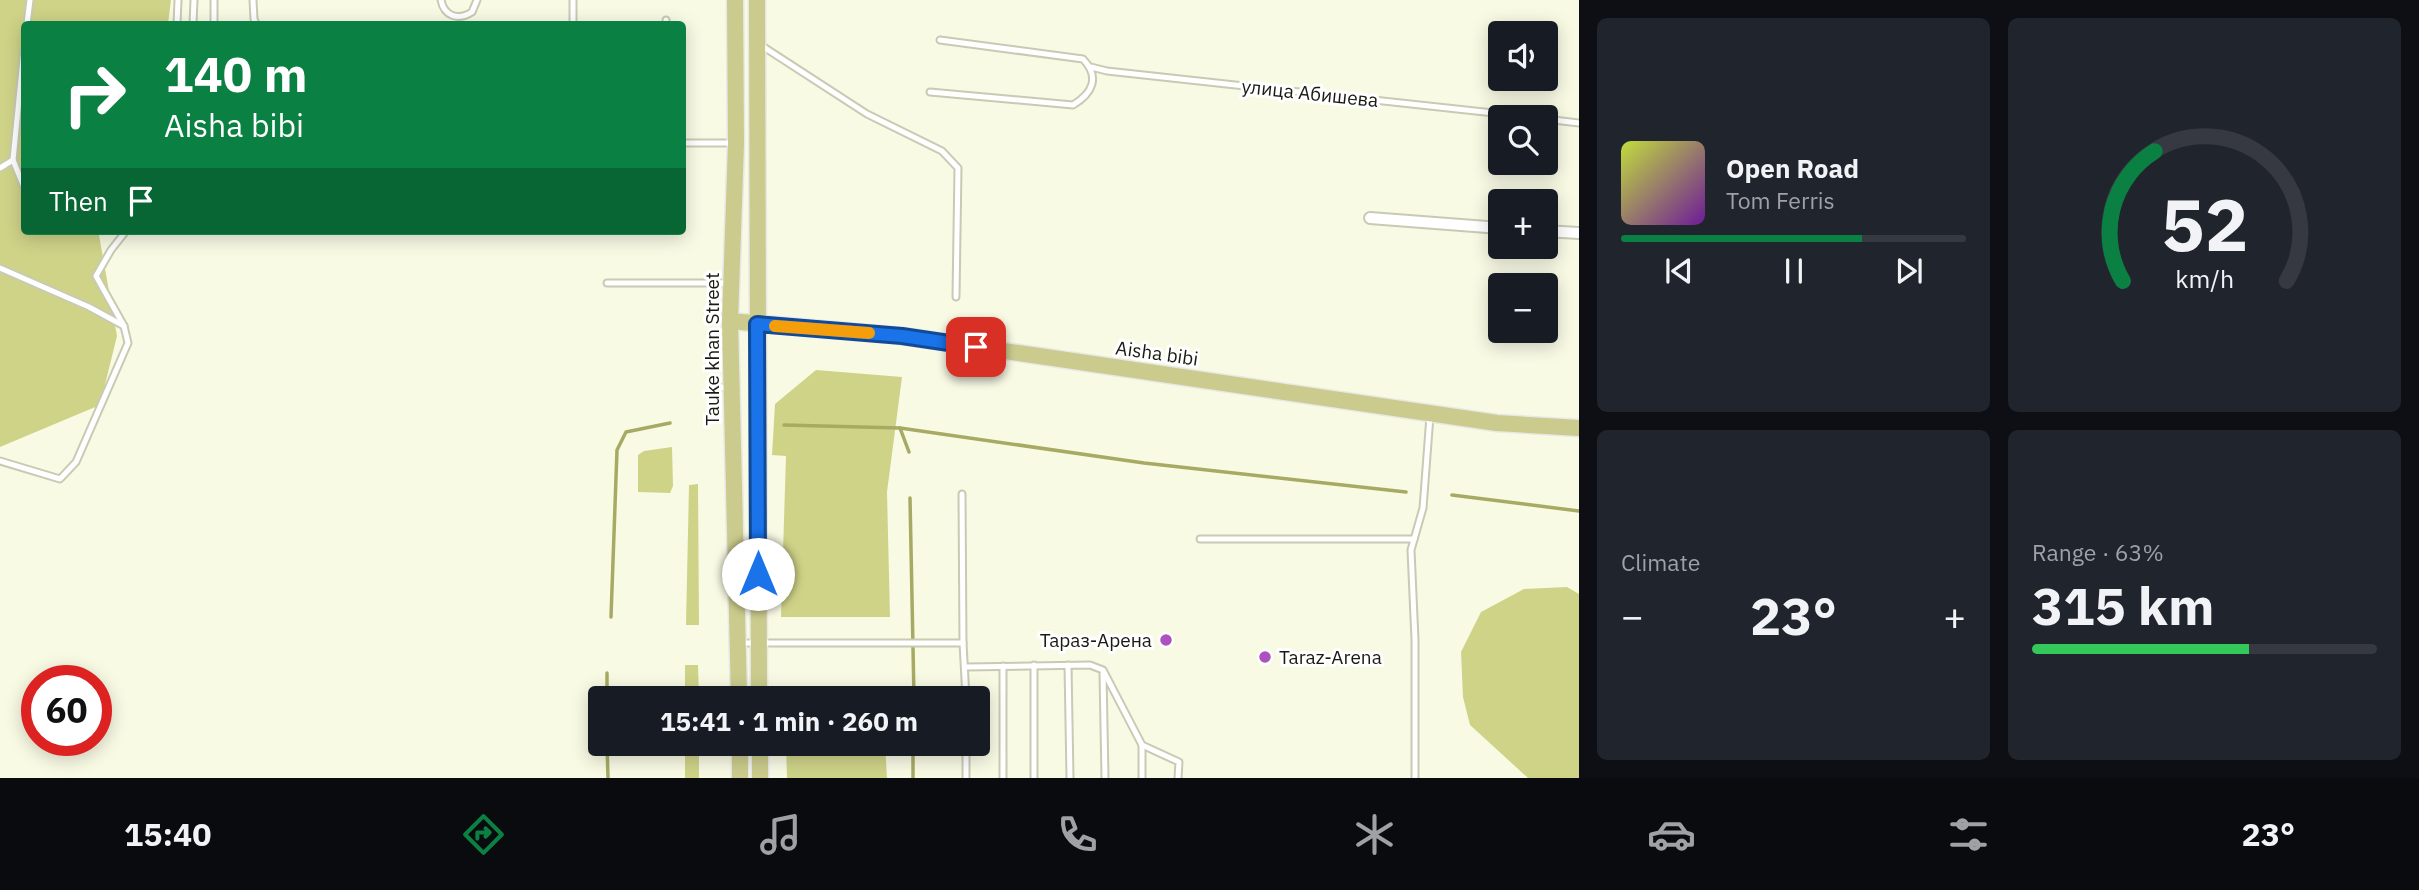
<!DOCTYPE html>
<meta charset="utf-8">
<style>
body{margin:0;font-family:"IBM Plex Sans",sans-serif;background:#20242c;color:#f1f3f6;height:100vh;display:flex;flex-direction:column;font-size:26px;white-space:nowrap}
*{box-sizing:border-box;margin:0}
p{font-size:23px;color:#9ea1a6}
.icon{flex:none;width:38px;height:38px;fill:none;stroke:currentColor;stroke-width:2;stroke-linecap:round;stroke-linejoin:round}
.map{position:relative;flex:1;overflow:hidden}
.details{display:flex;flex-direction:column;gap:18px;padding:18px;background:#0d0f14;width:840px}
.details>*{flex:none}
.banner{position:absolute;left:21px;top:21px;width:665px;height:214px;border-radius:7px;box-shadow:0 4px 18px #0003;background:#0b8043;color:#fff;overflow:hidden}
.buttons{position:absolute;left:1488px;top:21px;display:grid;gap:14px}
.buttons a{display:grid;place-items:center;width:70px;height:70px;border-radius:7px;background:#171b24;box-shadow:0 4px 18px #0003;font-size:35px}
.speed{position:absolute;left:21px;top:665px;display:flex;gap:14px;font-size:35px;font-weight:700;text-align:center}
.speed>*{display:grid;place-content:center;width:91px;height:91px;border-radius:50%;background:#171b24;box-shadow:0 4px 18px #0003;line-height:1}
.speed .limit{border:10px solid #d22;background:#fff;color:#111}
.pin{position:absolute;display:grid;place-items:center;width:60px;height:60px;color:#fff;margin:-30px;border-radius:14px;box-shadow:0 4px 10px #0006}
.me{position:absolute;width:77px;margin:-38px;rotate:0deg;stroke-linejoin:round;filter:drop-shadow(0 0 5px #0008)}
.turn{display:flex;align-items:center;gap:24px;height:147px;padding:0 28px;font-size:32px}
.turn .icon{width:91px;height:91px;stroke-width:2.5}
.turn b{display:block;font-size:49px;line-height:60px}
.then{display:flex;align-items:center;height:66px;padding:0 28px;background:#0003;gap:14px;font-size:26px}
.big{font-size:52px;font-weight:700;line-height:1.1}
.details .tile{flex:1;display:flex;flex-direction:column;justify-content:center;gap:10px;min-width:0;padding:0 24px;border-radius:10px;background:#20242c}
.details .dial{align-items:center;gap:0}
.dial svg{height:182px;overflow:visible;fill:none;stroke:#363941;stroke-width:7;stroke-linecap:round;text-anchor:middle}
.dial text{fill:#f1f3f6;stroke:none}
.song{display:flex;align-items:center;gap:21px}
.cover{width:84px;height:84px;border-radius:10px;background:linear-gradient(135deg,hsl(70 70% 55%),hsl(280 70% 35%))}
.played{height:7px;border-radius:4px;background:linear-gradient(90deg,#0b8043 70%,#363941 70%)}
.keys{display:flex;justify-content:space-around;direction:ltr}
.heat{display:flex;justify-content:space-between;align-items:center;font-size:38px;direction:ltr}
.charge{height:10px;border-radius:5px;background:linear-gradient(90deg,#34c759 63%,#363941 0)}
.details .tiles{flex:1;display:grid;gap:18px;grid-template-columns:repeat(2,1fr)}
.trip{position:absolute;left:588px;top:686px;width:402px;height:70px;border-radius:7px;background:#171b24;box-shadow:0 4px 18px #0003;font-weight:700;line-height:70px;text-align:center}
.tab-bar{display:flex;height:112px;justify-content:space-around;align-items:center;background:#090b0e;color:#9ea1a6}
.tab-bar .icon{width:49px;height:49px}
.tab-bar .active{color:#0b8043}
.tab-bar b{font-size:32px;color:#f1f3f6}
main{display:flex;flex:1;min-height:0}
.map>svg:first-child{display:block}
</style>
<main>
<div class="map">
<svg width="1579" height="778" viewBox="0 0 1579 778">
<rect width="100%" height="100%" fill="#f9fae4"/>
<!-- green -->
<g fill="#cfd388">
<path d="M 0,0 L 171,0 L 168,24 L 24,24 L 24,231 L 102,231 L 99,235 L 117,336 L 100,405 L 0,447 Z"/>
<path d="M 816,370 L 902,377 L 887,492 L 890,617 L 781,617 L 786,456 L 772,455 L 775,404 Z"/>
<path d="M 672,447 L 673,486 L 670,493 L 638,492 L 638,455 L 644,451 Z"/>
<path d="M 698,484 L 699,625 L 686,625 L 689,485 Z"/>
<path d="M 1567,587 L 1579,594 L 1579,778 L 1528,778 L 1470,725 L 1463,697 L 1461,652 L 1481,612 L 1524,589 Z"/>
<path d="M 685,665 L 698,665 L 699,698 L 685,698 Z"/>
<rect x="685" y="744" width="14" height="34"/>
<path d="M 786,744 L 885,744 L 887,778 L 787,778 Z"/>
</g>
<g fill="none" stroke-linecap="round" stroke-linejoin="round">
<!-- stream -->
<g stroke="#a7aa63" stroke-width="3.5">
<path d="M 784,425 L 900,428 L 909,452"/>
<path d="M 900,428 L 1144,463 L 1406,492"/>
<path d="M 1452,495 L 1579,511"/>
<path d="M 910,498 L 914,698"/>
<path d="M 611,617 L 617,450 L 626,432 L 670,423"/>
<path d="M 607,673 L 607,698"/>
<path d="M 607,744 L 608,778"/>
<path d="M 913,778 L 913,744"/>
</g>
<defs>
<g id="lane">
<path d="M 253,0 L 254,19 L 256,24"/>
<path d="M 441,0 C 444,16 458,21 472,12 L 477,0"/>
<path d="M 27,24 L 30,0"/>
<path d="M 177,24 L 178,0"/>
<path d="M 193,24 L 194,0"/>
<path d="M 214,24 L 214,0"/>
<path d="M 573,24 L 573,0"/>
<path d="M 666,24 L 666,20"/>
<path d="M 759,44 L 867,114 L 942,151 L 958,168 L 956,297"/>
<path d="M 1091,67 L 1107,71 L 1530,117"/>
<path d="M 930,92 L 1073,105 C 1093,93 1100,77 1083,59 L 940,40"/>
<path d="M 1545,119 L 1579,123"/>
<path d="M 682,143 L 733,143"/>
<path d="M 13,160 L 24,187"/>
<path d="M 0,168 L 13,160 L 24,49"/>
<path d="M 0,268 L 89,307 L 124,326"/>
<path d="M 607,283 L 730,283"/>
<path d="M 716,388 L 730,387"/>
<path d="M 0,461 L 60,479 L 76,462 L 128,343 L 124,326 L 96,276 L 111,250 L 126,231"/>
<path d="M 962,494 L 963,643 L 966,698"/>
<path d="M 1200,539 L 1414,539"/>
<path d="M 741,643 L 963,643"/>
<path d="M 1068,665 L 1070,778"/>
<path d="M 1003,666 L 1003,778"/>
<path d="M 966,667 L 1090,665 L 1103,670 L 1142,745 L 1179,762 L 1178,778"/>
<path d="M 1103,673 L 1105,778"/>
<path d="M 966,744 L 966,778"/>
<path d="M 1034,778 L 1034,665"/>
<path d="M 1142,778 L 1142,745"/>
<path d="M 1415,778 L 1415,640 L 1411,550 L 1423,508 L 1430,416"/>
</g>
<g id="street">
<path d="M 1370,218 L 1500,228"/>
<path d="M 1545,231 L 1579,233"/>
</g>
<g id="primary">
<path d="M 735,0 L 736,143 L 730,321 L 739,698"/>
<path d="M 757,0 L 759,698"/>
<path d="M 730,321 L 902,336 L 1497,423 L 1579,428"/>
<path d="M 740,744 L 740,778"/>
<path d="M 760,744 L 760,778"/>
</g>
</defs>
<!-- lane casing -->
<use href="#lane" stroke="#c8cab4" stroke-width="9"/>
<!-- street casing -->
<use href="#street" stroke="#c8cab4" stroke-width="14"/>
<!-- primary casing -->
<use href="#primary" stroke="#e8e8e7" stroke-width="19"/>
<!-- lane -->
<use href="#lane" stroke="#fff" stroke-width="5"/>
<!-- street -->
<use href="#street" stroke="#fff" stroke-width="10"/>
<!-- primary -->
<use href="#primary" stroke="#cacb8c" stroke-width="16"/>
</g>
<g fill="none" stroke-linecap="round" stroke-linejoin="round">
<defs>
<path id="route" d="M 758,574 L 757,324 L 902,336 L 976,347"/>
</defs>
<!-- route casing -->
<use href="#route" stroke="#114b97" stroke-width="18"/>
<!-- route -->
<use href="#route" stroke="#1a73e8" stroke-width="12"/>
<!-- slow -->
<path stroke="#f59e0b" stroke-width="12" d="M 775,326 L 869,333"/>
</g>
<!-- markers -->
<g fill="#ac52be" stroke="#fff" stroke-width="2.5">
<circle cx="1166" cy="640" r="7"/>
<circle cx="1265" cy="657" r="7"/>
</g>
<g text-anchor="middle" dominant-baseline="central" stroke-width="6" stroke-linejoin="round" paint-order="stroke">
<!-- street labels -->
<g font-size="19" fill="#191a12" stroke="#fff">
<text transform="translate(1310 93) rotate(6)">улица Абишева</text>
<text transform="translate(712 349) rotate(-90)">Tauke khan Street</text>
<text transform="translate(1157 353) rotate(8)">Aisha bibi</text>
</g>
<!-- poi labels -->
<g font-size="19" fill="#191a12" stroke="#fff" text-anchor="end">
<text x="1152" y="640">Тараз-Арена</text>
<text x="1279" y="657" text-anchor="start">Taraz-Arena</text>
</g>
</g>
</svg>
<div class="buttons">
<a><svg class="icon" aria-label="sound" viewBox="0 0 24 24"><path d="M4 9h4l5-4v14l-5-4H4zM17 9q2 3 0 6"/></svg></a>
<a><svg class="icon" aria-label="search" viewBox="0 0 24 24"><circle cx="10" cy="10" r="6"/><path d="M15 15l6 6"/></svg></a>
<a>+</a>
<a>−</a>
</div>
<div class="speed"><div class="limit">60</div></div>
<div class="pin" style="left:976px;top:347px;background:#d93025"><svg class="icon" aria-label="arrive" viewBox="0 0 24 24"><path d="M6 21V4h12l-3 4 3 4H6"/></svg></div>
<svg class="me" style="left:758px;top:574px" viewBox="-20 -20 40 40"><circle r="19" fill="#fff"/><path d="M0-13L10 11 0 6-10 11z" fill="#1a73e8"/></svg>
<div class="trip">15:41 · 1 min · 260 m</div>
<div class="banner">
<div class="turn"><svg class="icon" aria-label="right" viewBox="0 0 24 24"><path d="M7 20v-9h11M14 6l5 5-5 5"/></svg><div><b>140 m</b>Aisha bibi</div></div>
<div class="then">Then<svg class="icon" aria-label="arrive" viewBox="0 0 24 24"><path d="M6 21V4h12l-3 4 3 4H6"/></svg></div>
</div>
</div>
<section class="details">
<div class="tiles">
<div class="tile">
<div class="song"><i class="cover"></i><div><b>Open Road</b><p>Tom Ferris</p></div></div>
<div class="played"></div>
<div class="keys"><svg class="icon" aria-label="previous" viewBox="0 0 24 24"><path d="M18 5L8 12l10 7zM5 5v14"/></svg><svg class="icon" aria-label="pause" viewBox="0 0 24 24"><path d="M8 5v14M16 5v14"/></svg><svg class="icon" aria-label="next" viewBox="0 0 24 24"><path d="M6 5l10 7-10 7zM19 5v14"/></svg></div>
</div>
<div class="tile dial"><svg viewBox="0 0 100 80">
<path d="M14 69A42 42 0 1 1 86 69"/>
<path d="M14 69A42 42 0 0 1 28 12" stroke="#0b8043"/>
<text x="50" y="56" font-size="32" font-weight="700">52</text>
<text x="50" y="72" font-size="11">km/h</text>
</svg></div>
<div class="tile"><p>Climate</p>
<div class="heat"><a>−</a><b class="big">23°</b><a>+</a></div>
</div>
<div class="tile"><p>Range · 63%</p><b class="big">315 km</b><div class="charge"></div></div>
</div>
</section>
</main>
<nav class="tab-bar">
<b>15:40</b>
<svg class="icon active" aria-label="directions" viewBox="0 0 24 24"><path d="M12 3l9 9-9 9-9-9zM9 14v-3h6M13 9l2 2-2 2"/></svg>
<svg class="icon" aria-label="music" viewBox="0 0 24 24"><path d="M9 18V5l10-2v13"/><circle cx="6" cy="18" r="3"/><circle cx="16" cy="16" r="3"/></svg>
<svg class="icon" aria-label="phone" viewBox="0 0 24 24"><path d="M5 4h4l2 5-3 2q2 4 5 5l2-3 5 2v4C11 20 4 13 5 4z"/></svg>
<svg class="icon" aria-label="climate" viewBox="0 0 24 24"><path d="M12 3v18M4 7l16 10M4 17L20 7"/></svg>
<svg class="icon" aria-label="car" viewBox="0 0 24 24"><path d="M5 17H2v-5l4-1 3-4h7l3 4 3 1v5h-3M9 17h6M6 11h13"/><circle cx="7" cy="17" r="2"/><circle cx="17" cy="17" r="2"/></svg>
<svg class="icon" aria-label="filters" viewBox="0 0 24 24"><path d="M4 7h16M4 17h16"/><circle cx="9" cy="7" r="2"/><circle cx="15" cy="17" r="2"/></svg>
<b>23°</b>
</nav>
